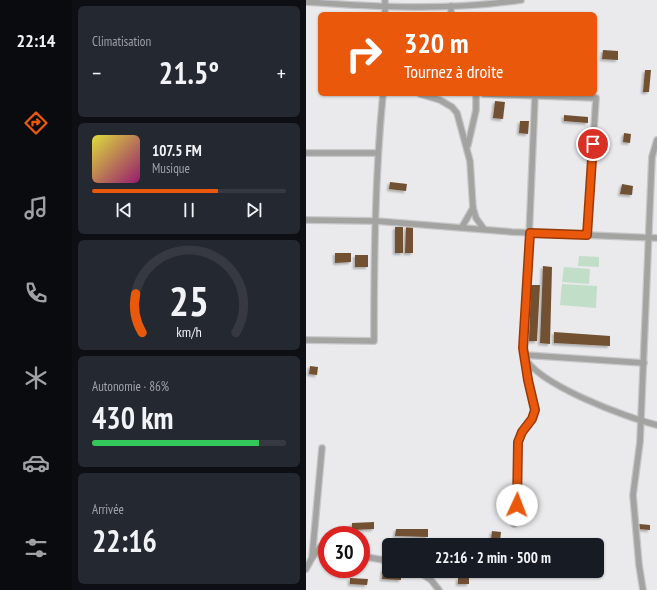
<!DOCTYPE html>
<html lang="fr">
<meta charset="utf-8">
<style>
body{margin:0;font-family:"PT Sans Narrow",sans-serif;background:#242831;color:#f1f3f6;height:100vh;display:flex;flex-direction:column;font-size:15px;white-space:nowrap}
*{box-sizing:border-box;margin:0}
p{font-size:13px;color:#9ea1a6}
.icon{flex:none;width:22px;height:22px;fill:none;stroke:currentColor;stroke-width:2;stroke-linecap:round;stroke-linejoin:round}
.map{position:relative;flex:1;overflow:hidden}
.panel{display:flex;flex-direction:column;gap:6px;padding:6px;background:#0d0f14;width:234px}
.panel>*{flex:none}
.guide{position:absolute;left:12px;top:12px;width:279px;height:84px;border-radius:6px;box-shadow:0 1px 3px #0004;background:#ea580c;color:#fff;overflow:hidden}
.speed{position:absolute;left:12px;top:526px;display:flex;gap:8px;font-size:20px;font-weight:700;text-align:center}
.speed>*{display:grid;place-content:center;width:52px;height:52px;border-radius:50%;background:#171b24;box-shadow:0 1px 3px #0004;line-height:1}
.speed .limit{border:6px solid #d22;background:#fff;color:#111}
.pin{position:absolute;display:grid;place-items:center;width:34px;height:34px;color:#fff;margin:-17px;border:2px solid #fff;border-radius:50%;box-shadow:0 1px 4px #0007}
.me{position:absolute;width:44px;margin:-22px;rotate:2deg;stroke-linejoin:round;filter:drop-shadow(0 0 3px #0008)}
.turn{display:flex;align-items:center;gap:14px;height:84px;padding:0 20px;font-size:18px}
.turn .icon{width:52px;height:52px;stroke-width:2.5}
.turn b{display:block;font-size:28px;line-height:34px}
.big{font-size:30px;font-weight:700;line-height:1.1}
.panel .widget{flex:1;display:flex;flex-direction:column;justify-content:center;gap:6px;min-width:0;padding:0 14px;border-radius:6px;background:#242831}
.panel .dial{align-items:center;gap:0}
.dial svg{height:104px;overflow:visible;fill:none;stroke:#363941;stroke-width:7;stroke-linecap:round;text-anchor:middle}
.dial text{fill:#f1f3f6;stroke:none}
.song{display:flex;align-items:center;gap:12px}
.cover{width:48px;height:48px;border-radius:6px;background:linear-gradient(135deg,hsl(60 70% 55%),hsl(320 70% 35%))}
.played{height:4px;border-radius:2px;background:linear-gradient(90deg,#ea580c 65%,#363941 65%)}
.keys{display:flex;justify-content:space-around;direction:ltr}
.heat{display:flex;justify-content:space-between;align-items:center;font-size:22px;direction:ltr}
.charge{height:6px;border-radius:3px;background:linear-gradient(90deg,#34c759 86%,#363941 0)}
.trip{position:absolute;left:76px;top:538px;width:222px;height:40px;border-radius:6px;background:#171b24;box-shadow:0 1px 3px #0004;font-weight:700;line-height:40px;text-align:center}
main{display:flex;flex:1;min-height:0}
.tabs{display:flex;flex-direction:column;width:72px;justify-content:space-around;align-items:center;background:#090b0e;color:#9ea1a6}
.tabs .icon{width:28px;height:28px}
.tabs .active{color:#ea580c}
.tabs b{font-size:18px;color:#f1f3f6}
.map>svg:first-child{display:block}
</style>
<main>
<nav class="tabs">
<b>22:14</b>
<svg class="icon active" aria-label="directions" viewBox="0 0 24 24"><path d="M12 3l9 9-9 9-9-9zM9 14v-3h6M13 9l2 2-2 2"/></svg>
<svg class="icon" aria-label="music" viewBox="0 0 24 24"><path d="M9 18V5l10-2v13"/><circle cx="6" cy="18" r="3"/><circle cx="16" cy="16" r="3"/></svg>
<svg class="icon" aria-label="phone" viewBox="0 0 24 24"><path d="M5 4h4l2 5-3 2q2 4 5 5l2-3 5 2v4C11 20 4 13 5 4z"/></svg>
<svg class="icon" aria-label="climate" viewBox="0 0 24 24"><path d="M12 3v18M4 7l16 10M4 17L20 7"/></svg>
<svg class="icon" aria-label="car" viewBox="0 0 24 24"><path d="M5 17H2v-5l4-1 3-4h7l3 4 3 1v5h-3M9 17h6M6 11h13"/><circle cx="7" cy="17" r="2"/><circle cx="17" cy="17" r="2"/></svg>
<svg class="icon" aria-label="filters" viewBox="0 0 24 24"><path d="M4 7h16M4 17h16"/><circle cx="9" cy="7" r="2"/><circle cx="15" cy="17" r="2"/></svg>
</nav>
<section class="panel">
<div class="widget"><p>Climatisation</p>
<div class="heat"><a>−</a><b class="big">21.5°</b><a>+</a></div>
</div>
<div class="widget">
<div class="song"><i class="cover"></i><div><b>107.5 FM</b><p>Musique</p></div></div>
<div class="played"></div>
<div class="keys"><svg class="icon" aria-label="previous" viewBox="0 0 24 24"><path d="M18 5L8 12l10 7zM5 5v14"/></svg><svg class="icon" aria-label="pause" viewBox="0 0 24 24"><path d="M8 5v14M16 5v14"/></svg><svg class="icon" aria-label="next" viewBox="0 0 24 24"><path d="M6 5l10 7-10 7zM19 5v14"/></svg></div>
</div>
<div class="widget dial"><svg viewBox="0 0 100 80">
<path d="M14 69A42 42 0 1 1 86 69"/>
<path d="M14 69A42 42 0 0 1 9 39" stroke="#ea580c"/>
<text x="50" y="56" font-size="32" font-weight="700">25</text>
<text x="50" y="72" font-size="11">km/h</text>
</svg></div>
<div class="widget"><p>Autonomie · 86%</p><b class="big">430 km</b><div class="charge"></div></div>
<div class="widget"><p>Arrivée</p><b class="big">22:16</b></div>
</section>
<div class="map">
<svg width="351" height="590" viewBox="0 0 351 590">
<defs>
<filter id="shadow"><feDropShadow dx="-2" dy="2" stdDeviation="1" flood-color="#0004"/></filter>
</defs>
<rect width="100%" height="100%" fill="#eaeaec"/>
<!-- green -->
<g fill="#c0dec8">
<path d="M 273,256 L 293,257 L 293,267 L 272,266 Z"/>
<path d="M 258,267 L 284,269 L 283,284 L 256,282 Z"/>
<path d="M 256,284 L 291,286 L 290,308 L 254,305 Z"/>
</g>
<!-- building -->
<g fill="#715133" filter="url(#shadow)">
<path d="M 297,50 L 312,51 L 312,60 L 296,59 Z"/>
<path d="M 339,70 L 345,70 L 343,92 L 337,92 Z"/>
<path d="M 189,101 L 199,102 L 197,119 L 187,118 Z"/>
<path d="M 258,115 L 282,117 L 282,123 L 258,121 Z"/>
<path d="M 214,121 L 223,121 L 222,134 L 213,133 Z"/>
<path d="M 318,133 L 325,134 L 324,143 L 317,142 Z"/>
<path d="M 84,182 L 101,184 L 100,191 L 83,189 Z"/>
<path d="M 316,184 L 327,186 L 326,195 L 314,194 Z"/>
<rect x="89" y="227" width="8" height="26"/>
<path d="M 100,227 L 107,227 L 107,253 L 99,253 Z"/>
<path d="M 29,253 L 45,253 L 45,262 L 29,263 Z"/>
<rect x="49" y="255" width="13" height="12"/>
<path d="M 237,266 L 246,267 L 244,344 L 234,343 Z"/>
<path d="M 225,285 L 234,285 L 231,341 L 223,341 Z"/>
<path d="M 248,332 L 304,336 L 304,346 L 248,343 Z"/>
<path d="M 4,366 L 12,367 L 11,375 L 3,374 Z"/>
<path d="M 68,522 L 68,529 L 46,530 L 46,523 Z"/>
<path d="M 333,524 L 344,525 L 344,530 L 332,529 Z"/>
<path d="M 90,529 L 122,529 L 122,537 L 89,536 Z"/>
<path d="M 186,531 L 195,532 L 194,541 L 185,540 Z"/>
<path d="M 97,540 L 116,541 L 116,545 L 97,545 Z"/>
<path d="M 77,569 L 95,571 L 95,580 L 76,579 Z"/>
<path d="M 44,578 L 62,579 L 61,585 L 44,584 Z"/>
<rect x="152" y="578" width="11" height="6"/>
</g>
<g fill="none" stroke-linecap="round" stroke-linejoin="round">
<defs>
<g id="minor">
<path d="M 79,0 L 79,14"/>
<path d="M 0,2 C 71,7 144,11 215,0"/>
<path d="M 145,6 L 145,14"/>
<path d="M 114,94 L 134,100 L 146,107 L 151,113 L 164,161 L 167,208 L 170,218 L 178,229"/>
<path d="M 178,94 L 290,98 L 281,235"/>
<path d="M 229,96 L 218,356 C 230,384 321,418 351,425"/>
<path d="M 162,145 L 170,110 L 170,94"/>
<path d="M 0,153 L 72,153"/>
<path d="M 0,220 L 70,221 L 206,232 L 351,238"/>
<path d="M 156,227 L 167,208"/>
<path d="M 0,340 L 68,341 C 68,259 69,176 77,94"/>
<path d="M 218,355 L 338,363"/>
<path d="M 208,524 L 211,496 L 212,442 L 215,432 L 226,419 L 229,410 L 222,380 L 220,362"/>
<path d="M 55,556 L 83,561"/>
<path d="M 6,558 L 14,547 L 21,542"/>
<path d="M 0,569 L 6,558 L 16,448"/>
<path d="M 112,571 L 125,580 L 133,590"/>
<path d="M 337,590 L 333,565 L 327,495 L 334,442 L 346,157 L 351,140"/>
</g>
</defs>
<!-- minor casing -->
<use href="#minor" stroke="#c7c7c9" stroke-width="8"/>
<!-- minor -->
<use href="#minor" stroke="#a3a3a2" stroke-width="5.5"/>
</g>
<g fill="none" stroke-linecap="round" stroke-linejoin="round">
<defs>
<path id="route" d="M 211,505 L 212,442 L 216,432 L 226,419 L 229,410 L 222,380 L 217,348 L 224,233 L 281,235 L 287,144"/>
</defs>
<!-- route casing -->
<use href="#route" stroke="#983908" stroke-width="10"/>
<!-- route -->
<use href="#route" stroke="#ea580c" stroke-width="7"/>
</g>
</svg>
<div class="speed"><div class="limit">30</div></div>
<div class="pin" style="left:287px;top:144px;background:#d93025"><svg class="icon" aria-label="arrive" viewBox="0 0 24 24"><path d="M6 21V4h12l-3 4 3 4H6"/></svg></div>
<svg class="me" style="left:211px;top:505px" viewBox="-20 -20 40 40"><circle r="19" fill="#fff"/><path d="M0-13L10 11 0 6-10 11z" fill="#ea580c"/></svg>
<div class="trip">22:16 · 2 min · 500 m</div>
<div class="guide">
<div class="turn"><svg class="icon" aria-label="right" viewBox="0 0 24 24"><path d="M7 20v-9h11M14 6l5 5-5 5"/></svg><div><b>320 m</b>Tournez à droite</div></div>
</div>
</div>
</main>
